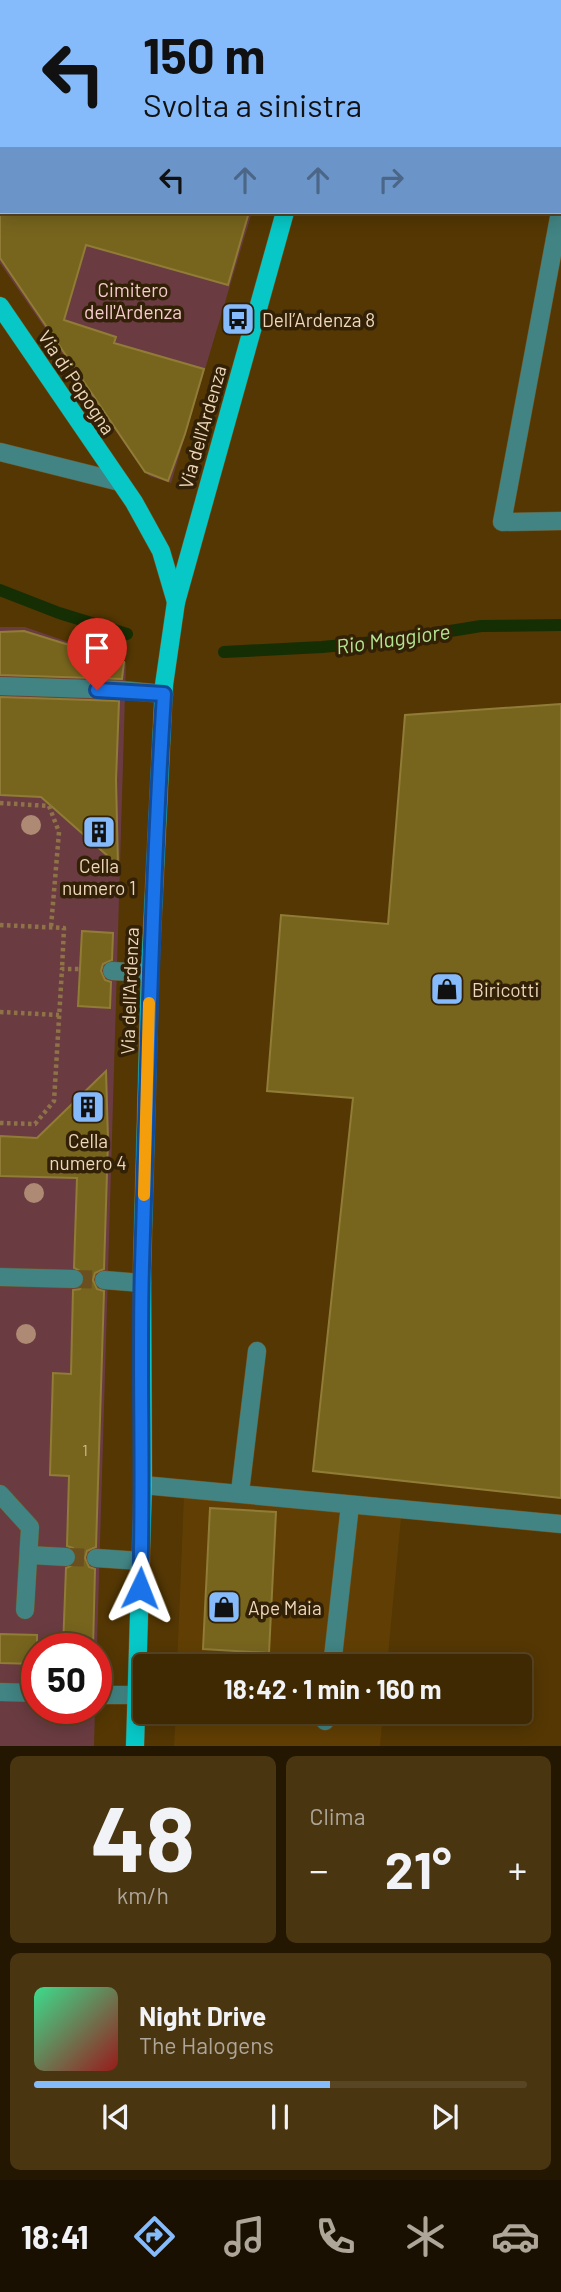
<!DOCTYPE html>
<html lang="it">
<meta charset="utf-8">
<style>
body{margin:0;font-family:Barlow,sans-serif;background:#4a3511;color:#f1f3f6;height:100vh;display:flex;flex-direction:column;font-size:26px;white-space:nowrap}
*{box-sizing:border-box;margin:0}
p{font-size:23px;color:#ada699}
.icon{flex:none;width:38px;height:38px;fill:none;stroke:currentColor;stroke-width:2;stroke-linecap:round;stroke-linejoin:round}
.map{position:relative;height:1746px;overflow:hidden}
.side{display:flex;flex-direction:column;gap:10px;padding:10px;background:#231701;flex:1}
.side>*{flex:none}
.guide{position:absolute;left:0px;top:0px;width:562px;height:214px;box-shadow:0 4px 18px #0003,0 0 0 2px #584524;background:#86bbfb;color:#111;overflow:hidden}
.speed{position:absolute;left:21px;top:1633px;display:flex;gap:14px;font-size:35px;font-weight:700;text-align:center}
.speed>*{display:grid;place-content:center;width:91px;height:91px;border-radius:50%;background:#3f2902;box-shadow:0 4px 18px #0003,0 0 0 2px #584524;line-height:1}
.speed .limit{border:10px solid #d22;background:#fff;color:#111}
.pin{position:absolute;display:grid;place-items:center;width:60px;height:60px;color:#fff;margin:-72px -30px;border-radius:50% 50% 50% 0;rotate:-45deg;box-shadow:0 0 7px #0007}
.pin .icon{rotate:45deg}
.me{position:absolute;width:77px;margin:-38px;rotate:2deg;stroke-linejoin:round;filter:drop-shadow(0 0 5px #0008)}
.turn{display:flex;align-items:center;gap:24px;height:147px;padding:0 28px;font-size:32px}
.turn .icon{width:91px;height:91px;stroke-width:2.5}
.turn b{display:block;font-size:49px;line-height:60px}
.lanes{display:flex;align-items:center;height:66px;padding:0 28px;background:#0003;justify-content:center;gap:35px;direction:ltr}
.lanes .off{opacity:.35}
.big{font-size:52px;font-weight:700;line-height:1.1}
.side .widget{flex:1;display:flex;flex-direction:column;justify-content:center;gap:10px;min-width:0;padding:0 24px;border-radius:10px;background:#4a3511}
.side .dial{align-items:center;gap:0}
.dial b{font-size:91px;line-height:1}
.song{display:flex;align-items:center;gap:21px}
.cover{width:84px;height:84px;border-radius:10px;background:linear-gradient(135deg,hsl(150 70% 55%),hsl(0 70% 35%))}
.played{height:7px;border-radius:4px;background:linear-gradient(90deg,#86bbfb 60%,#584524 60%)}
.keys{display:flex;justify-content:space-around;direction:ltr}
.heat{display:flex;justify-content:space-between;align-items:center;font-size:38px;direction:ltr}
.side .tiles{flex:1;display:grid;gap:10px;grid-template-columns:1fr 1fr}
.widget:last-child{grid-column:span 2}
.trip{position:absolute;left:133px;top:1654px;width:399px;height:70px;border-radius:7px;background:#3f2902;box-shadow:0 4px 18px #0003,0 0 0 2px #584524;font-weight:700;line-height:70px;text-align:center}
.tabs{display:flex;height:112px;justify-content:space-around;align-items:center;background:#191001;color:#ada699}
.tabs .icon{width:49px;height:49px}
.tabs .active{color:#86bbfb}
.tabs b{font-size:32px;color:#f1f3f6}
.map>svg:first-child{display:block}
</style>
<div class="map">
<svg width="561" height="1746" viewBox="0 0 561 1746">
<rect width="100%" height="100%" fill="#543703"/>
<!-- built -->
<g fill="#613f04">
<path d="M 184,1496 L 401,1518 L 387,1666 L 177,1666 Z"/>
<path d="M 176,1712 L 383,1712 L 380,1746 L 174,1746 Z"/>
</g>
<!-- green -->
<g fill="#6a3c41">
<path d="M 0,0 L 315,0 L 2,2 L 2,212 L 252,212 L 171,483 L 149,476 L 137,462 L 0,263 Z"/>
<path d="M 0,627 L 25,627 L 126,662 L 96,1679 L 96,1648 L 37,1648 L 37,1708 L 95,1708 L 94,1746 L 0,1746 Z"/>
</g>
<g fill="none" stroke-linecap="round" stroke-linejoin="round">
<!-- stream -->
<g stroke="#162e03" stroke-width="12">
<path d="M 0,590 L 59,613 L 127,634"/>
<path d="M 224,652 L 322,647 L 395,640 L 481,626 L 561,625"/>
</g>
</g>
<!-- building -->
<g fill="#77651e" stroke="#907c36" stroke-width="2">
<path d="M 0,212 L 249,212 L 228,285 L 86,245 L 64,320 L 116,337 L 114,343 L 204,369 L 185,434 L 168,481 L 145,472 L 0,258 Z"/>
<path d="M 24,631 L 124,662 L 122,679 L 0,675 L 0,632 Z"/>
<path d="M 0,697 L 119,701 L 116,780 L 118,865 L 41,797 L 0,795 Z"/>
<path d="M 561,704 L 561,1498 L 313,1471 L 353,1098 L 267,1091 L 281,915 L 388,924 L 405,715 Z"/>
<path d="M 82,931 L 113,933 L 112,960 L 103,964 L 101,971 L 105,980 L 111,982 L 110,1008 L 78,1006 Z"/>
<path d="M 106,1071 L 108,1140 L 104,1269 L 95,1273 L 93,1280 L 97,1289 L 104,1291 L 96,1547 L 87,1551 L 85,1558 L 89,1567 L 95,1569 L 93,1648 L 63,1648 L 66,1568 L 75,1564 L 77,1557 L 73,1548 L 67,1546 L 69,1476 L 50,1475 L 53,1373 L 71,1374 L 73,1290 L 80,1289 L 85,1280 L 84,1273 L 74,1268 L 77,1178 L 0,1176 L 0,1136 L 37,1138 Z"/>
<path d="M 210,1508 L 276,1512 L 269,1653 L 203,1649 Z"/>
<path d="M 0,1634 L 37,1635 L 37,1664 L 0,1663 Z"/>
</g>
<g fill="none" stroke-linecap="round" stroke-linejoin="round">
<!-- minor-tunnel -->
<g stroke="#6b4f1e" stroke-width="18" stroke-dasharray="18 9" stroke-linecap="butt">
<path d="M 74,1279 L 104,1280"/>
<path d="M 66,1557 L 96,1558"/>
</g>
<defs>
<g id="minor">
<path d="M 560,212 L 502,522 L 561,521"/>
<path d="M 0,452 L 120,482"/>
<path d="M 0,686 L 121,690 L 164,694"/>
<path d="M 112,971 L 150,973"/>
<path d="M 0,1277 L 74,1279"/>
<path d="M 104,1280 L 142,1283"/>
<path d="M 143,1485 L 561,1524"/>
<path d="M 240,1492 L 257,1351"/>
<path d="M 0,1494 L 30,1527 L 25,1610"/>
<path d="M 29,1555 L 66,1557"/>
<path d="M 96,1558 L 141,1561"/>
<path d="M 332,1666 L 350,1505"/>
<path d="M 0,1692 L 37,1693"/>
<path d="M 96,1695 L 137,1695"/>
<path d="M 325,1721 L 326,1712"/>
</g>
<g id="major">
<path d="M 345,2 L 345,0"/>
<path d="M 0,306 L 134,502 L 161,551 L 176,602"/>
<path d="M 135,1746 L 143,1485 L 142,1268 L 150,973 L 164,685 L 176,602 L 285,212"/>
</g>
</defs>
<!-- minor casing -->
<use href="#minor" stroke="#705424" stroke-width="19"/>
<!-- major casing -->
<use href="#major" stroke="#705424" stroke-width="19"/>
<!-- path -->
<g stroke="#8e7347" stroke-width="4.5" stroke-dasharray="3.5 3.5" stroke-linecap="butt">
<path d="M 0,803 L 49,806 L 59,832 L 51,927"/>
<path d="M 0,925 L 64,928 L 62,969"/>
<path d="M 0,1012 L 59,1015"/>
<path d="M 0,1123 L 35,1124 L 54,1101 L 62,969 L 80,969"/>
</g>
<!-- minor -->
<use href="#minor" stroke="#418483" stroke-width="18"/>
<!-- major -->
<use href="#major" stroke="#07c8c7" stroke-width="18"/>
</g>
<!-- trees -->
<g fill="#ae8973">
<circle cx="31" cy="825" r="10"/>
<circle cx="34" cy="1193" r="10"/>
<circle cx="26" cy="1334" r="10"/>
</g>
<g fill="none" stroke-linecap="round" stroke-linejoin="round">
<defs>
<path id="route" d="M 97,690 L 164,694 C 152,885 148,1075 142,1265 C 139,1373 144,1481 140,1588"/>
</defs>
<!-- route casing -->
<use href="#route" stroke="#114b97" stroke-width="18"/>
<!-- route -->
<use href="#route" stroke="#1a73e8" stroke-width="12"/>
<!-- slow -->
<path stroke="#f59e0b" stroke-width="12" d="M 144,1195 L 149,1003"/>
</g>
<!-- icons -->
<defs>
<symbol id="bus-square" viewBox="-11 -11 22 22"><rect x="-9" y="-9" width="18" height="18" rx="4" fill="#86bbfb" stroke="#322107"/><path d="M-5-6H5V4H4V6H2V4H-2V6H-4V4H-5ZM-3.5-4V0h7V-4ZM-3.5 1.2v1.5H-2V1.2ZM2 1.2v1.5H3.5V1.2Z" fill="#111"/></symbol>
<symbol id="building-square" viewBox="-11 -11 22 22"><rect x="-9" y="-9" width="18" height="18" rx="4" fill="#86bbfb" stroke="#322107"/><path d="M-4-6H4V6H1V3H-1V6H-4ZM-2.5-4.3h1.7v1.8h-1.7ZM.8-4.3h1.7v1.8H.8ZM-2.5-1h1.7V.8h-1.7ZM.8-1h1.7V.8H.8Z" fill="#111"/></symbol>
<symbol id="shop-square" viewBox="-11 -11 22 22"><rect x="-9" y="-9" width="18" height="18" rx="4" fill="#86bbfb" stroke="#322107"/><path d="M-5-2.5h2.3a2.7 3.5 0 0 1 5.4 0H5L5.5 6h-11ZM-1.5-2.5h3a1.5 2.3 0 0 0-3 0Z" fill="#111"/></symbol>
</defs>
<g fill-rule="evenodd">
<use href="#bus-square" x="219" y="300" width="38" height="38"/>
<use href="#building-square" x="80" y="813" width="38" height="38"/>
<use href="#shop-square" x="428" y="970" width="38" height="38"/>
<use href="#building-square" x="69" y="1088" width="38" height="38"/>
<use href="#shop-square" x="205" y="1588" width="38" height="38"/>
</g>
<g text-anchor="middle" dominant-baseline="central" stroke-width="7" stroke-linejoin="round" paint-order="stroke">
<!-- number labels -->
<g font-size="16" fill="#d0ba93">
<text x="85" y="1449">1</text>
</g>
<!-- park labels -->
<g font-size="19" fill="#f7cccf" stroke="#322107">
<text x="133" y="289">Cimitero<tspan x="133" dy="22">dell'Ardenza</tspan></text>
</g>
<!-- poi labels -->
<g font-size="19" fill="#eed7ba" stroke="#322107" text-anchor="start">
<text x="262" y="319">Dell’Ardenza 8</text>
<text x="99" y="865" text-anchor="middle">Cella<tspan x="99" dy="22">numero 1</tspan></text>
<text x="472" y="989">Biricotti</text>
<text x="88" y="1140" text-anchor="middle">Cella<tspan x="88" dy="22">numero 4</tspan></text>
<text x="248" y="1607">Ape Maia</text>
</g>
<!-- street labels -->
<g font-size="19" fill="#eed7ba" stroke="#322107">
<text transform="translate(77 382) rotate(56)">Via di Popogna</text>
<text transform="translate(202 427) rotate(-74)">Via dell'Ardenza</text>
<text transform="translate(129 991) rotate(-88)">Via dell'Ardenza</text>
</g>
<!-- water labels -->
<g font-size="21" font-style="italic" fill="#b3e593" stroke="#322107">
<text transform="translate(393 638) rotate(-8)">Rio Maggiore</text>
</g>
</g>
</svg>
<div class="speed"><div class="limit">50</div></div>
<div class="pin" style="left:97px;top:690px;background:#d93025"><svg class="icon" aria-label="arrive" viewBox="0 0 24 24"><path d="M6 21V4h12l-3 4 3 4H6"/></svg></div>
<svg class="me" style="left:140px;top:1588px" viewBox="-20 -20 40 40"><path d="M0-17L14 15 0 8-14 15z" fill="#1a73e8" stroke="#fff" stroke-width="4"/></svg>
<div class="trip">18:42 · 1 min · 160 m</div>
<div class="guide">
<div class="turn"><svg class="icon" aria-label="left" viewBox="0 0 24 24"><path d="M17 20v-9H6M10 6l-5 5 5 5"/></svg><div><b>150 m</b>Svolta a sinistra</div></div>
<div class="lanes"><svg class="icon" aria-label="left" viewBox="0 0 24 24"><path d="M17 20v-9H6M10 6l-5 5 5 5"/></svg><svg class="icon off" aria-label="ahead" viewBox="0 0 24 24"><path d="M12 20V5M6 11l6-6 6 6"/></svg><svg class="icon off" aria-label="ahead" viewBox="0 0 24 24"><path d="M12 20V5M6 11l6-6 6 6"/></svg><svg class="icon off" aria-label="right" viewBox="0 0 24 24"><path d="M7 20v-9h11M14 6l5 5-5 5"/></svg></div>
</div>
</div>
<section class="side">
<div class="tiles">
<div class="widget dial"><b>48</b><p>km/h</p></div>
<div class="widget"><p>Clima</p>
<div class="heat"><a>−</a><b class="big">21°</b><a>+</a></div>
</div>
<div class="widget">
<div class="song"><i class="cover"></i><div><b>Night Drive</b><p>The Halogens</p></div></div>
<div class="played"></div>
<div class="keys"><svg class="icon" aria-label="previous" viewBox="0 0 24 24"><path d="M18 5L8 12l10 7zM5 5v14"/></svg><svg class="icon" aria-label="pause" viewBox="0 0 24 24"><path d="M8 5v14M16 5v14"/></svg><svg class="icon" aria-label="next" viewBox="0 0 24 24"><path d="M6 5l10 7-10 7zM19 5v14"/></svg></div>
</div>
</div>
</section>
<nav class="tabs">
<b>18:41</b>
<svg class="icon active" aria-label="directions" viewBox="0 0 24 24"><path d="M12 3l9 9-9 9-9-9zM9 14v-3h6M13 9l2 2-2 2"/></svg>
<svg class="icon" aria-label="music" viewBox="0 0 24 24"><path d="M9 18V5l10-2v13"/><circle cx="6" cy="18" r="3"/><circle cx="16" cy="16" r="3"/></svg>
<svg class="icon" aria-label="phone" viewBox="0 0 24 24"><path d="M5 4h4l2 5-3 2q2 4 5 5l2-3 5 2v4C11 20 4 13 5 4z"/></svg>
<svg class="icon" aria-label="climate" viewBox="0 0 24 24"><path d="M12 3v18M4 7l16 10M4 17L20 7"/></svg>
<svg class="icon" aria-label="car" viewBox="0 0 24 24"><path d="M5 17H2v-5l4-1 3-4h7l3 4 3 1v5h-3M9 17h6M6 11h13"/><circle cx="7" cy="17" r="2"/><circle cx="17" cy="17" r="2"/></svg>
</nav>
